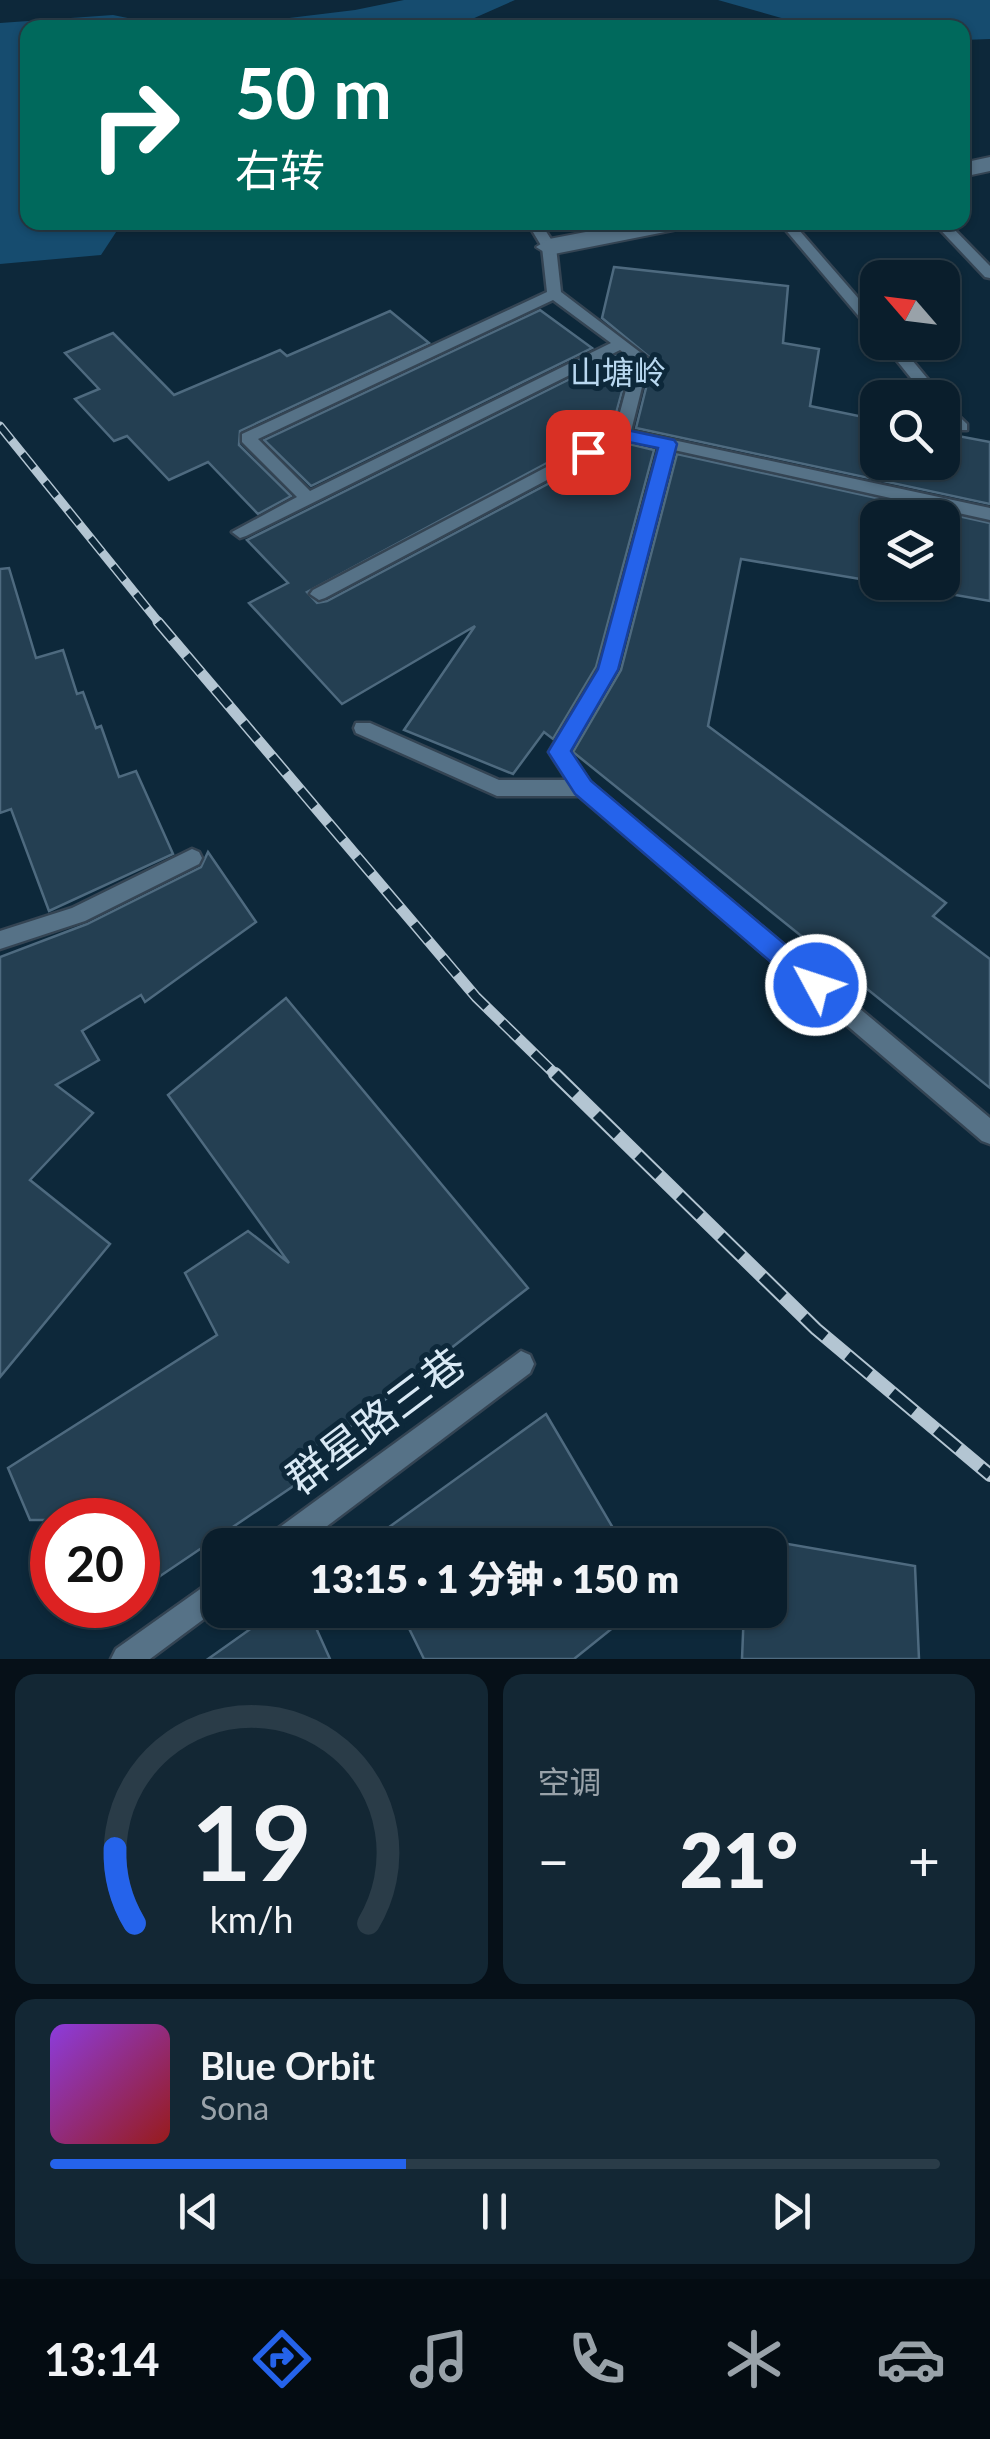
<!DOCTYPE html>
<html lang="zh">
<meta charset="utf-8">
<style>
body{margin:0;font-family:Lato,"Noto Sans SC",sans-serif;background:#132734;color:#f1f3f6;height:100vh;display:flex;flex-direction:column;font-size:38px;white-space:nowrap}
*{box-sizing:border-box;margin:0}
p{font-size:32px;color:#99a2a9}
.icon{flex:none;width:55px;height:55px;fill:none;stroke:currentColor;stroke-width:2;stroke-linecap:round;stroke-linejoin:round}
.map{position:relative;height:1659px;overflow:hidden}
.drawer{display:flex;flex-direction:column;gap:15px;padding:15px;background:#061018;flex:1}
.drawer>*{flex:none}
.hud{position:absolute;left:20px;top:20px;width:950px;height:210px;border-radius:20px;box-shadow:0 2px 8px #0004,0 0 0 2px #2a3c48;background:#00695c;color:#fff;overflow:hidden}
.needle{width:65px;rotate:298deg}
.fabs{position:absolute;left:860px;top:260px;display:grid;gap:20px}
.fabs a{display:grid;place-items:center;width:100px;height:100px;border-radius:20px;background:#0a1e2c;box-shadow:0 2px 8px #0004,0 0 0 2px #2a3c48;font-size:50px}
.speed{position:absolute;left:30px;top:1498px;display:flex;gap:20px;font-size:50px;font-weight:700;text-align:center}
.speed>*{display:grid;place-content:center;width:130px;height:130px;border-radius:50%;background:#0a1e2c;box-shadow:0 2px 8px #0004,0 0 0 2px #2a3c48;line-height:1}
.speed .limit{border:15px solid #d22;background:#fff;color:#111}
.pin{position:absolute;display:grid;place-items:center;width:85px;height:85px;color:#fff;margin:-42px;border-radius:20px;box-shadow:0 5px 15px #0006}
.me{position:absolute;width:110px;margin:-55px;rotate:310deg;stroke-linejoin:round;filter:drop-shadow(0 0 8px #0008)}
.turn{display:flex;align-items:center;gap:35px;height:210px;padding:0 50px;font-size:45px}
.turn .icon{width:130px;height:130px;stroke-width:2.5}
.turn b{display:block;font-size:70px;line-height:85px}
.big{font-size:75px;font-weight:800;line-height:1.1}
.drawer .widget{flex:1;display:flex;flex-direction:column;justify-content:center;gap:15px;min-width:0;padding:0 35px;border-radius:20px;background:#132734}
.drawer .dial{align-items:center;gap:0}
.dial svg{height:260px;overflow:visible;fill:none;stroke:#2a3c48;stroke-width:7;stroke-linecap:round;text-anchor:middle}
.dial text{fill:#f1f3f6;stroke:none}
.song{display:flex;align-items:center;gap:30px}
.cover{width:120px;height:120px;border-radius:15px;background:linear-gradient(135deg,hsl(270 70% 55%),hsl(0 70% 35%))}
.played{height:10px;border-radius:5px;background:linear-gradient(90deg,#2563eb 40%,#2a3c48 40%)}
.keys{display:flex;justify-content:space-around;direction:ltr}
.heat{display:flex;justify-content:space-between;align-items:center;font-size:55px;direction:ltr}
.drawer .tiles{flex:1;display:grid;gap:15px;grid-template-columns:1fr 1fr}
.widget:last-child{grid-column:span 2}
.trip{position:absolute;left:202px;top:1528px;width:585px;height:100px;border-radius:20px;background:#0a1e2c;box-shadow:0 2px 8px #0004,0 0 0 2px #2a3c48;font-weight:800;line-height:100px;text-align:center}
.dock{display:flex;height:160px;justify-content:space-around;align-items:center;background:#040c12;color:#99a2a9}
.dock .icon{width:70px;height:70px}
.dock .current{color:#2563eb}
.dock b{font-size:45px;color:#f1f3f6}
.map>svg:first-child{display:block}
</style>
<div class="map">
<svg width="990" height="1659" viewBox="0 0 990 1659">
<rect width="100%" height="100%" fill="#0d283a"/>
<!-- green -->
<g fill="#164c6f">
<path d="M 404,0 L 515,0 L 454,27 L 216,27 L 355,10 Z"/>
<path d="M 718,0 L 990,0 L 990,39 L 963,40 L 962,28 L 813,27 Z"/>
<path d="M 113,15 L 172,27 L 28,28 L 28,222 L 122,223 L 101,255 L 0,264 L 0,23 Z"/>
</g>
<!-- building -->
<g fill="#243f52" stroke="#4e6a7f" stroke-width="2.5">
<path d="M 614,267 L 788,286 L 783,343 L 819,349 L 810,406 L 878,420 L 878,462 L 942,462 L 942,433 L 990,442 L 990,504 L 636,428 L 653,360 L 602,318 Z"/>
<path d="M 540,310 L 592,348 L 311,486 L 264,440 Z"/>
<path d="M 390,311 L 429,343 L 240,431 L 239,445 L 291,496 L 258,514 L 208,462 L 169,480 L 127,436 L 114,441 L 75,399 L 99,389 L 65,353 L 113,333 L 174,395 L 280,350 L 287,356 Z"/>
<path d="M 620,354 L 630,362 L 612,428 L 307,592 L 317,603 L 327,601 L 625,443 L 654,450 L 596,667 L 553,739 L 544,732 L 513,774 L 404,730 L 475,626 L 342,704 L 249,603 L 288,583 L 247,540 Z"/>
<path d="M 677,454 L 990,523 L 990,601 L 881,582 L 942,582 L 942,518 L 878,518 L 878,582 L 741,559 L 708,726 L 946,903 L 933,916 L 990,959 L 990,1088 L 573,752 L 621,670 Z"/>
<path d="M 9,568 L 36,658 L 63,650 L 77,694 L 83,692 L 96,728 L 101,726 L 119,777 L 136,771 L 173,854 L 49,911 L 11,809 L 0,813 L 0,569 Z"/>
<path d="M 208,852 L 256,922 L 145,1002 L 141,995 L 82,1031 L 99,1060 L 56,1085 L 93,1113 L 30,1180 L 110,1244 L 0,1377 L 0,957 L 87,924 L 201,867 Z"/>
<path d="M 286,998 L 528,1288 L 290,1474 L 295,1485 L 138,1591 L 138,1520 L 30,1520 L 8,1468 L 217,1335 L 185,1273 L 248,1231 L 289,1263 L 168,1095 Z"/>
<path d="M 546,1414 L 623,1545 L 368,1545 L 367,1543 Z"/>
<path d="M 747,1537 L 915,1566 L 919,1659 L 742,1659 L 744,1610 L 770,1610 L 770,1545 L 747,1545 Z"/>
<path d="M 277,1610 L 308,1610 L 330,1659 L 208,1659 Z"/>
<path d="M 400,1610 L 635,1610 L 574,1659 L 424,1659 Z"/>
</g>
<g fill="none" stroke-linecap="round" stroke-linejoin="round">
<defs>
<g id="lane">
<path d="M 527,222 L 540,222 L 556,247 L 561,292 L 649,359 L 631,431 L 990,508 L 990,520 L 674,450 L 617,669 L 569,752 L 590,782 L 990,1118 L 990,1144 L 982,1141 L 579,796 L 497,796 L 356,733 L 354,728 L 356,723 L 370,723 L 499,780 L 567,780 L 549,752 L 599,668 L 659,447 L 624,439 L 325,598 L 319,600 L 310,594 L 313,590 L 615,431 L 634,360 L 620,350 L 246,536 L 240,538 L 232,532 L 297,497 L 242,442 L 242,434 L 547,292 L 542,247 ZM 553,300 L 611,343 L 310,491 L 258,439 Z"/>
<path d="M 779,222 L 792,222 L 878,321 L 878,334 L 873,333 Z"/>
<path d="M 933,222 L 947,222 L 990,266 L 990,278 L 985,277 Z"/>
<path d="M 882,342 L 897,342 L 941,395 L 944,398 L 942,400 L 927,398 Z"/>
<path d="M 942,400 L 967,424 L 967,430 L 957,430 L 942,415 Z"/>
<path d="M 192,849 L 199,852 L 202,858 L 199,864 L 85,921 L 0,949 L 0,931 L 72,908 Z"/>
<path d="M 521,1351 L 530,1355 L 534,1364 L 530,1373 L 302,1545 L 265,1545 L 269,1535 Z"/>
<path d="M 220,1575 L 220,1607 L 150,1659 L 111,1659 L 116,1649 Z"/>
</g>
<g id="street">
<path d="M 990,157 L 990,171 L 962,177 L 962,163 Z"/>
<path d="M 638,222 L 692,222 L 680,229 L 549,255 L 536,247 L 549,239 Z"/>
</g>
</defs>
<!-- lane casing -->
<use href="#lane" stroke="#344453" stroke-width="5"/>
<!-- street casing -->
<use href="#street" stroke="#344453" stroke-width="4"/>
<!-- lane -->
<use href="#lane" fill="#567287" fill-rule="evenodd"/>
<!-- street -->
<use href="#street" fill="#567287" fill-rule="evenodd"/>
<defs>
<path id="rail-far2" d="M 0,426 L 160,624"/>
<path id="rail-far1" d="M 158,622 L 476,997 L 558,1077"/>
<path id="rail" d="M 555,1074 L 816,1329 L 990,1475"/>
</defs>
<!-- rail-far2 casing -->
<use href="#rail-far2" stroke="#b3c5d2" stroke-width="9"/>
<!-- rail-far1 casing -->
<use href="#rail-far1" stroke="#b3c5d2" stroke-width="11"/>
<!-- rail casing -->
<use href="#rail" stroke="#b3c5d2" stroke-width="14"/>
<!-- rail-far2 -->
<use href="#rail-far2" stroke="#0d283a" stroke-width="6" stroke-dasharray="18" stroke-linecap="butt"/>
<!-- rail-far1 -->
<use href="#rail-far1" stroke="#0d283a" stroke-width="8" stroke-dasharray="22" stroke-linecap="butt"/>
<!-- rail -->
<use href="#rail" stroke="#0d283a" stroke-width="10" stroke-dasharray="29" stroke-linecap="butt"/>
</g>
<!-- route -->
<path fill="#2563eb" stroke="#184099" stroke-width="2.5" d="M 622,429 L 674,440 L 677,444 L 618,670 L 571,751 L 591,781 L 824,977 L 828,985 L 824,993 L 816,996 L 807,993 L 575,794 L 548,752 L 598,669 L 658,448 L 624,441 L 588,458 L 580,452 Z"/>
<g text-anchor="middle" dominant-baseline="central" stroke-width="10" stroke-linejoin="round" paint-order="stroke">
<!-- far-neighbourhood labels -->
<g font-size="32" fill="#b9d8f0" stroke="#0d283a">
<text x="618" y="371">山塘岭</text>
</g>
<!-- near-street labels -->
<g font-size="42" fill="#d9e9f5" stroke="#0d283a">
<text transform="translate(375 1420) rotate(-37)">群星路三巷</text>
</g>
</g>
</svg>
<div class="fabs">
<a><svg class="needle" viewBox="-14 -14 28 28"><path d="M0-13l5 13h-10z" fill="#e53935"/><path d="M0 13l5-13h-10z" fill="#99a2a9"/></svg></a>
<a><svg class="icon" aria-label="search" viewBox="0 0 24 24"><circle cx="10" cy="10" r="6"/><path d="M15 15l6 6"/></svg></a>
<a><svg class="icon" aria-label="layers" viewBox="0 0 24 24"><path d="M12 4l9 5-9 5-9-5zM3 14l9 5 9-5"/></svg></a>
</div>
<div class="speed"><div class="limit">20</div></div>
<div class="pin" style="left:588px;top:452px;background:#d93025"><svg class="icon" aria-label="arrive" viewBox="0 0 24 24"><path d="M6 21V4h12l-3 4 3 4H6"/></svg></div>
<svg class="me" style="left:816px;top:985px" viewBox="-20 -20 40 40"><circle r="17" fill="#2563eb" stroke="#fff" stroke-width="3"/><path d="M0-11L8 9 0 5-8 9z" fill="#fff"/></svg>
<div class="trip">13:15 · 1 分钟 · 150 m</div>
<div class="hud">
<div class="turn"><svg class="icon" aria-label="right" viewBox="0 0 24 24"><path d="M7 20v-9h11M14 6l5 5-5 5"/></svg><div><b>50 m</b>右转</div></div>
</div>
</div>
<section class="drawer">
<div class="tiles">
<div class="widget dial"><svg viewBox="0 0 100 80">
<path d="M14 69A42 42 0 1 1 86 69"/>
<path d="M14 69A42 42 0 0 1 8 46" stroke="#2563eb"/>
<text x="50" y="56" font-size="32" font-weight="700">19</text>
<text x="50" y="72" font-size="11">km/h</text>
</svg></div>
<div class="widget"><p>空调</p>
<div class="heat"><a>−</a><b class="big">21°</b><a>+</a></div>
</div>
<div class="widget">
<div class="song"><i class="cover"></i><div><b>Blue Orbit</b><p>Sona</p></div></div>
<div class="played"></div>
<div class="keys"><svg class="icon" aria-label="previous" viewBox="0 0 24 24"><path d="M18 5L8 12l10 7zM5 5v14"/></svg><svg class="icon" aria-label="pause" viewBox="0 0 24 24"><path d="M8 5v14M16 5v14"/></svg><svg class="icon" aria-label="next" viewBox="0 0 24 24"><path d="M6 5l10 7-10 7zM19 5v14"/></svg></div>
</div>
</div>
</section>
<nav class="dock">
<b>13:14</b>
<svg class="icon current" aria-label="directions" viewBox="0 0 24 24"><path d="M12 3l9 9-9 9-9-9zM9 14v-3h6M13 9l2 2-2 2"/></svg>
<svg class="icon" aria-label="music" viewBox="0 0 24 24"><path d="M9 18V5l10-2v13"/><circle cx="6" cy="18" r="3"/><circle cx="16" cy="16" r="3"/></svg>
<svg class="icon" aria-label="phone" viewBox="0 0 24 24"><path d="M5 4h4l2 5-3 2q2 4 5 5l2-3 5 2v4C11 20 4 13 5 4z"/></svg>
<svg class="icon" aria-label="climate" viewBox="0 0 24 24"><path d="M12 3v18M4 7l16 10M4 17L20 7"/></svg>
<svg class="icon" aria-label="car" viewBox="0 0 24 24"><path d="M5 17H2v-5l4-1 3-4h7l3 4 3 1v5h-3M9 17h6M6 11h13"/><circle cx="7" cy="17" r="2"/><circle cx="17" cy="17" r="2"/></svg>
</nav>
